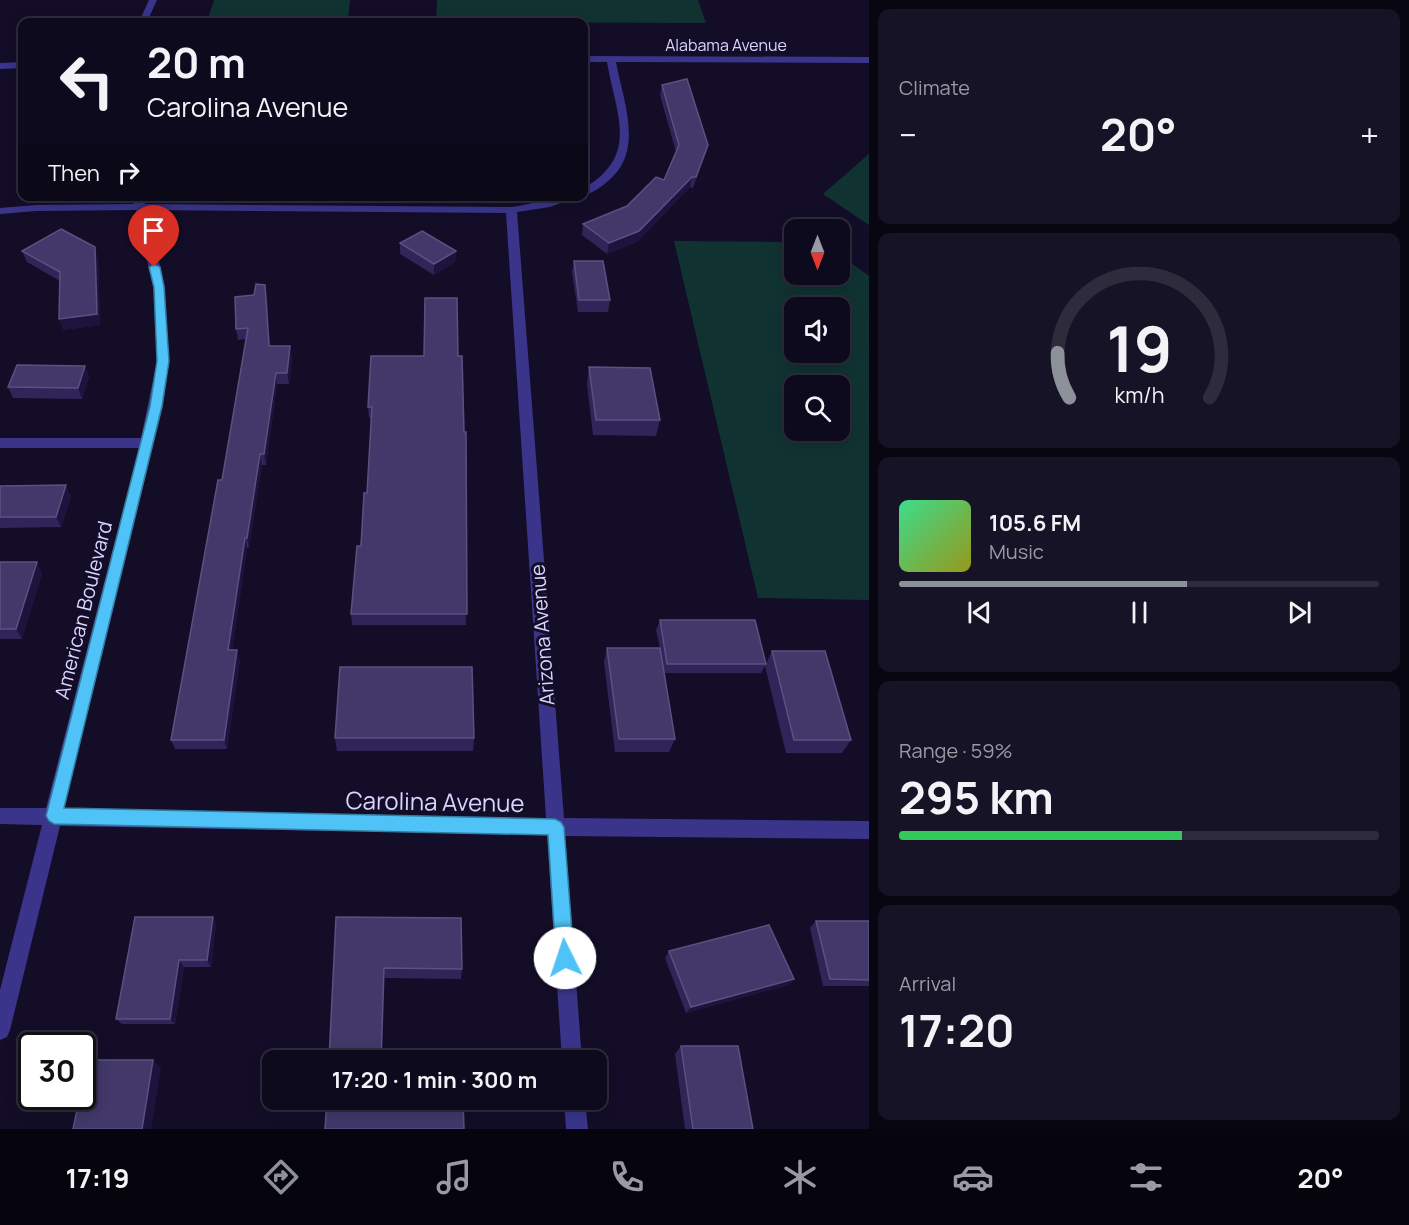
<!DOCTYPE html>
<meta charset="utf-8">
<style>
body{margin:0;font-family:Manrope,sans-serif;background:#171327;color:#f1f3f6;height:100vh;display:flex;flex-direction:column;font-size:22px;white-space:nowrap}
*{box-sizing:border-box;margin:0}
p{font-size:20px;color:#9b9aa4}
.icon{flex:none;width:33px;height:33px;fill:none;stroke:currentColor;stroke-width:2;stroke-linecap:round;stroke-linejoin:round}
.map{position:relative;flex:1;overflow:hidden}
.side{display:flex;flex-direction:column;gap:9px;padding:9px;background:#080610;width:540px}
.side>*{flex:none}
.guide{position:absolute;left:18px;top:18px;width:570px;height:183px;border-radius:12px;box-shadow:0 3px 15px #0003,0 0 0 2px #2e2b3c;background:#0e0a1e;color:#f1f3f6;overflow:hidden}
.needle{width:39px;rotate:180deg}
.fabs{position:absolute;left:784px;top:219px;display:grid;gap:12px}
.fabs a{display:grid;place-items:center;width:66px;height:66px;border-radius:12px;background:#0e0a1e;box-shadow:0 3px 15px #0003,0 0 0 2px #2e2b3c;font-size:30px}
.speed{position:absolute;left:18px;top:1032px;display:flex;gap:12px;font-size:30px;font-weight:700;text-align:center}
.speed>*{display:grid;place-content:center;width:78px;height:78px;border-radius:50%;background:#0e0a1e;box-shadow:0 3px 15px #0003,0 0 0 2px #2e2b3c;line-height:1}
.speed .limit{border:3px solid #111;border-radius:9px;background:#fff;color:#111}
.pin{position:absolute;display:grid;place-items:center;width:51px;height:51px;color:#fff;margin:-62px -26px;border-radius:50% 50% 50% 0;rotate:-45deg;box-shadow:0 0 6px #0007}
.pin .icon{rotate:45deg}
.me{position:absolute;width:66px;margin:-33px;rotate:356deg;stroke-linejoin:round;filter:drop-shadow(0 0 4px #0008)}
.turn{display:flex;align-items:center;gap:21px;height:126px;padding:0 30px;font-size:27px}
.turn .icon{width:78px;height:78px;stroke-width:2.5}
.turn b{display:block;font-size:42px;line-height:51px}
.then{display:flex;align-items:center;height:57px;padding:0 30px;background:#0003;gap:12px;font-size:22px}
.big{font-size:45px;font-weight:700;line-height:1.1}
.side .widget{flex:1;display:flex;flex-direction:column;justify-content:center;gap:9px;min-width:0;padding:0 21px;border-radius:12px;background:#171327}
.side .dial{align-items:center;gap:0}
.dial svg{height:156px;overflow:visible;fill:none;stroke:#2e2b3c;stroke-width:7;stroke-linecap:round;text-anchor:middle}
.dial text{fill:#f1f3f6;stroke:none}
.song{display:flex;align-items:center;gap:18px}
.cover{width:72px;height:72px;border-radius:9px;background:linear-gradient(135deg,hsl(150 70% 55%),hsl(60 70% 35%))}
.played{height:6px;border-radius:3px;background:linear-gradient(90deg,#8c9099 60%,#2e2b3c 60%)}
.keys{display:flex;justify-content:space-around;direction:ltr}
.heat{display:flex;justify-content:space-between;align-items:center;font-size:33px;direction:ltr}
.charge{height:9px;border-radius:4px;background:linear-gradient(90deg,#34c759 59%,#2e2b3c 0)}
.trip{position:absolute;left:262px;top:1050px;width:345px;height:60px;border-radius:12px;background:#0e0a1e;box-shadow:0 3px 15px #0003,0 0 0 2px #2e2b3c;font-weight:700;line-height:60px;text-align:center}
.dock{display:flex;height:96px;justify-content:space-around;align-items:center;background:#06040c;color:#9b9aa4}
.dock .icon{width:42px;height:42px}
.dock .current{color:#8c9099}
.dock b{font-size:27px;color:#f1f3f6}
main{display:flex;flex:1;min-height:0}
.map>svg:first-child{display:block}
</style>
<main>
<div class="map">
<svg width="869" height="1129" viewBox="0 0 869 1129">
<rect width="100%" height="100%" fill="#130d28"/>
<!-- green -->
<g fill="#103332" fill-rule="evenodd">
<path d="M 214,0 L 350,0 L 348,22 L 207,22 Z"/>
<path d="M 437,0 L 698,0 L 706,23 L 436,22 Z"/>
<path d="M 869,154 L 869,225 L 823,194 Z"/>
<path d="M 674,241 L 795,242 L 795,274 L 840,274 L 840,255 L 869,276 L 869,600 L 758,598 ZM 795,308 L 840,308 L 840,352 L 795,352 ZM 795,386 L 840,386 L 840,430 L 795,430 Z"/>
</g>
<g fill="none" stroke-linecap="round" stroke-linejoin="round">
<!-- minor -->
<g fill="#3a358b" fill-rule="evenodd">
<path d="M 149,0 L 157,0 L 147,22 L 139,22 Z"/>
<path d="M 584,56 L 869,57 L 869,63 L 616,62 C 623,101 645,151 608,181 C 601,187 593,193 584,195 L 584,188 C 640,155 616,115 607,62 L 584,62 Z"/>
<path d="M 22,62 L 22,68 L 0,69 L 0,63 Z"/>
<path d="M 133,196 L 143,196 L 145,204 L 511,207 C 534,204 556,196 579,196 L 550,207 L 517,212 L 564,818 L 869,821 L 869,839 L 565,836 L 582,1060 L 562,1060 L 547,835 L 60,826 L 10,1030 L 7,1037 L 0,1040 L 0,990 L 42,825 L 0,824 L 0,808 L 46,808 L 139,448 L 0,448 L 0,438 L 141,438 L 157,361 L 153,287 L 136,210 L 36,211 L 0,214 L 0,208 L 36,205 L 134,204 ZM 147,210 L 506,213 L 546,818 L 64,809 L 163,406 L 169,361 L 165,287 Z"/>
<path d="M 564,1100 L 585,1100 L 588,1129 L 566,1129 Z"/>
</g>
</g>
<!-- wall -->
<g fill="#302558">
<path d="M 662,85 L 705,156 L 693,188 L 690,187 L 637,242 L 607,254 L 582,235 L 583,224 L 627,206 L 664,180 L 676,152 L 660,95 Z"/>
<path d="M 22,159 L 22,177 L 19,166 Z"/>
<path d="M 400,243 L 456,251 L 455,262 L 434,275 L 400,254 Z"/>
<path d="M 22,251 L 98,258 L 100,325 L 63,330 L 60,281 L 27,262 Z"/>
<path d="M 574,261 L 610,300 L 608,312 L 578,312 L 572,272 Z"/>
<path d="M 267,296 L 270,346 L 292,357 L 289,384 L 277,384 L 266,465 L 262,465 L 249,548 L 247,548 L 232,650 L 240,660 L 227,749 L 175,749 L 171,740 L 222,480 L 246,339 L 238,340 L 236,329 Z"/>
<path d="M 458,356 L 466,625 L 352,625 L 351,614 L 367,493 L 371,418 L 369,418 L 368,407 Z"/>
<path d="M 85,366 L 89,377 L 82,399 L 13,398 L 8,387 Z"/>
<path d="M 589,367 L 660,420 L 656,436 L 593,435 L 587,384 Z"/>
<path d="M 0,486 L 71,496 L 61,527 L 0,528 Z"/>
<path d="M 0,562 L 42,573 L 22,639 L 0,639 Z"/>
<path d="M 660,620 L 766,664 L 772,651 L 851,740 L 842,753 L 786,753 L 765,666 L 761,673 L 664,673 L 675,739 L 669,752 L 615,752 L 604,662 L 607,648 L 660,648 L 656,630 Z"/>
<path d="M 335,738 L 474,738 L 473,751 L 337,751 Z"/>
<path d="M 213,917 L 216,924 L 211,967 L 184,967 L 175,1024 L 122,1024 L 116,1019 Z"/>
<path d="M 336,917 L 462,969 L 461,979 L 385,978 Z"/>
<path d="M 816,921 L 869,921 L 869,986 L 823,986 L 810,928 Z"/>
<path d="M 669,951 L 794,979 L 788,985 L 686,1013 L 665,958 Z"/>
<path d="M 681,1046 L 753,1129 L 685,1129 L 675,1054 Z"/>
</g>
<!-- shaded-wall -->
<g fill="#1d143d">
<path d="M 708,145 L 705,156 L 693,188 L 696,177 Z"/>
<path d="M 692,177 L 690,187 L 637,242 L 607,254 L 609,243 Z"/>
<path d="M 95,247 L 98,258 L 100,325 L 63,330 L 59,319 Z"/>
<path d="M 456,251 L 455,262 L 434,275 L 434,264 Z"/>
<path d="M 265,285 L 267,296 L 270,357 L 269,346 Z"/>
<path d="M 290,346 L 292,357 L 289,384 L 287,373 Z"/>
<path d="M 85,366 L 89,377 L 82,399 L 78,388 Z"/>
<path d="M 276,373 L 277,384 L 266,465 L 264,454 Z"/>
<path d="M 260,454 L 262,465 L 249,548 L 247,538 Z"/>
<path d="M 66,485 L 71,496 L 61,527 L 56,517 Z"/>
<path d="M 245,538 L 247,548 L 231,660 L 228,650 Z"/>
<path d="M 37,562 L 42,573 L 22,639 L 16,629 Z"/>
<path d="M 237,650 L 240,660 L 227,749 L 224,740 Z"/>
<path d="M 213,917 L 216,924 L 211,967 L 207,960 Z"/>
<path d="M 179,960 L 184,967 L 175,1024 L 170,1019 Z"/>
<path d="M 384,968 L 385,978 L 382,1060 L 381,1060 Z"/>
<path d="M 794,979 L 788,985 L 686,1013 L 691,1007 Z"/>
<path d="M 153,1060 L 161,1068 L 151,1129 L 142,1129 Z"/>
</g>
<!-- building -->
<g fill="#42386a" stroke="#5a5181" stroke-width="1.5">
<path d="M 687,79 L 708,145 L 696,177 L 692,177 L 639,231 L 609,243 L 583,224 L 627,206 L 656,177 L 664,180 L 679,145 L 662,85 Z"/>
<path d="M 22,159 L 22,166 L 19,166 Z"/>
<path d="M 61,229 L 95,247 L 97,314 L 59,319 L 60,272 L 22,251 Z"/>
<path d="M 422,231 L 456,251 L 434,264 L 400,243 Z"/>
<path d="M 574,261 L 603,261 L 610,300 L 579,300 Z"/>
<path d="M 256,284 L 265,285 L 269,346 L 290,346 L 287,373 L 276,373 L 264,454 L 260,454 L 247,538 L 245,538 L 228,650 L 237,650 L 224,740 L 171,740 L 218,480 L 222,480 L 248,328 L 236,329 L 235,297 L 254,295 Z"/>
<path d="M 425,298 L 457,298 L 458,356 L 462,356 L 464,432 L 466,432 L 467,614 L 351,614 L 357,546 L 361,546 L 364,493 L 367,493 L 372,407 L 368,407 L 371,356 L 424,356 Z"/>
<path d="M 17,365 L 85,366 L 78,388 L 8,387 Z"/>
<path d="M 589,367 L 650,368 L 660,420 L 596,420 Z"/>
<path d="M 66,485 L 56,517 L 0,517 L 0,486 Z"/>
<path d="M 0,562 L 37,562 L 16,629 L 0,629 Z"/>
<path d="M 660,620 L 755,620 L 766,664 L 667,664 Z"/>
<path d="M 607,648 L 660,648 L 675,739 L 619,739 Z"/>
<path d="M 772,651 L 825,651 L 851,740 L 794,740 Z"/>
<path d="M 340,667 L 472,667 L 474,738 L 335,738 Z"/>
<path d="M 135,917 L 213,917 L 207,960 L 179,960 L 170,1019 L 116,1019 Z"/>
<path d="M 336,917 L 461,918 L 462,969 L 384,968 L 381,1060 L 329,1060 Z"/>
<path d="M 816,921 L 869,921 L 869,980 L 830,979 Z"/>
<path d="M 769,925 L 794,979 L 691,1007 L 669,951 Z"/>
<path d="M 681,1046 L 738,1046 L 753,1129 L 693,1129 Z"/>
<path d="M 87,1060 L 153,1060 L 142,1129 L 73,1129 L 80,1096 L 82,1096 L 82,1083 Z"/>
<path d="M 327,1100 L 463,1100 L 464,1129 L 325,1129 Z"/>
</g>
<!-- route -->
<path fill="#4fc3f7" stroke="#337fa1" stroke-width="1.5" d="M 154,264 L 160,267 L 164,287 L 169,361 L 162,406 L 64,808 L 555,819 L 561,822 L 564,827 L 574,958 L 571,965 L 565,967 L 558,965 L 556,958 L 548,835 L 54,824 L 49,821 L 46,816 L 150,406 L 157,361 L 154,287 L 149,267 Z"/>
<g text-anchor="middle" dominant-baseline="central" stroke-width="6" stroke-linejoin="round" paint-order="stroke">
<!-- far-street labels -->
<g font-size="16" fill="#dad5ff" stroke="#130d28">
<text x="726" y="45">Alabama Avenue</text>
</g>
<!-- street labels -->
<g font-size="20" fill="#dad5ff" stroke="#130d28">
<text transform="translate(83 610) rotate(-76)">American Boulevard</text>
<text transform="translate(542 635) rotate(-94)">Arizona Avenue</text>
</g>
<!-- near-street labels -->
<g font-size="24" fill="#dad5ff" stroke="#130d28">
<text transform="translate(435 801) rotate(1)">Carolina Avenue</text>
</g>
</g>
</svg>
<div class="fabs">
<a><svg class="needle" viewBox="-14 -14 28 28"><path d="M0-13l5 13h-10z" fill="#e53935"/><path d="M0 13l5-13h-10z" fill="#9b9aa4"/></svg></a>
<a><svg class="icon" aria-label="sound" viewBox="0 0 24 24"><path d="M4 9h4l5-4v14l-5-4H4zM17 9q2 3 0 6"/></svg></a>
<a><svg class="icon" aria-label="search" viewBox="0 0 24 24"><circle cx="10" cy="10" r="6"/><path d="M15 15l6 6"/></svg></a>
</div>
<div class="speed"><div class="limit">30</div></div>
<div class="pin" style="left:154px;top:267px;background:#d93025"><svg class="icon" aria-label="arrive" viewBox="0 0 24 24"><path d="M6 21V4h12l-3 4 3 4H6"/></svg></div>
<svg class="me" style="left:565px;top:958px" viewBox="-20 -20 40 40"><circle r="19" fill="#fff"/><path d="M0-13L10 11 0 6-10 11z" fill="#4fc3f7"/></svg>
<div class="trip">17:20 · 1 min · 300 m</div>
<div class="guide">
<div class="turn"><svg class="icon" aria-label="left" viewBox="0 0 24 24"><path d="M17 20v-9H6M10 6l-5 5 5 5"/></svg><div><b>20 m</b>Carolina Avenue</div></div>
<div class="then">Then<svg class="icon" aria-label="right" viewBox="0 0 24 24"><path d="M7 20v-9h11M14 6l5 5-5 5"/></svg></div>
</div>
</div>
<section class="side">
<div class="widget"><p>Climate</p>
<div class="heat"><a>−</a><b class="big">20°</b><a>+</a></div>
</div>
<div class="widget dial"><svg viewBox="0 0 100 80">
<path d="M14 69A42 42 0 1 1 86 69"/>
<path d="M14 69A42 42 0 0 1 8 46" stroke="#8c9099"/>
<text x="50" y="56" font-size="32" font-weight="700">19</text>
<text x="50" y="72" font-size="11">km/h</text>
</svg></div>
<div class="widget">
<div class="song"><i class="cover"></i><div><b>105.6 FM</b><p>Music</p></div></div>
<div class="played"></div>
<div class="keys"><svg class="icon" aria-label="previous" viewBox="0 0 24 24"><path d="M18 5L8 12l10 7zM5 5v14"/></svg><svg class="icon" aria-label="pause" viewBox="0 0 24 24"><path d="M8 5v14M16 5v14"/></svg><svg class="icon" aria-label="next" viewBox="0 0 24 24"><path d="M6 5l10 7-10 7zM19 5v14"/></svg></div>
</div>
<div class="widget"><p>Range · 59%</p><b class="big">295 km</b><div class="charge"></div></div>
<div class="widget"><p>Arrival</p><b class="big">17:20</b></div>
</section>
</main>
<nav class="dock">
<b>17:19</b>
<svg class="icon current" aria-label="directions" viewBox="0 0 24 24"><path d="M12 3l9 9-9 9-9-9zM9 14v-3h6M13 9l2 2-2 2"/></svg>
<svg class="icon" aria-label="music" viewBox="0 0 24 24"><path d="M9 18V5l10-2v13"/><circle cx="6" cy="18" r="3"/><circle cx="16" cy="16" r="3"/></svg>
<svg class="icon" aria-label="phone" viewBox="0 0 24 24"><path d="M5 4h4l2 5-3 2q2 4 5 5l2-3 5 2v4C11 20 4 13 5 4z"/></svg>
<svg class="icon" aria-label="climate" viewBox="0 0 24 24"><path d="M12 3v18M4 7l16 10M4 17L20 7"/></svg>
<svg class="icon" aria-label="car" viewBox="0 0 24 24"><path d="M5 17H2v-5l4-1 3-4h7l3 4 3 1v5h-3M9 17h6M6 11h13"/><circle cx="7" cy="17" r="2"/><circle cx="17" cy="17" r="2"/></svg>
<svg class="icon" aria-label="filters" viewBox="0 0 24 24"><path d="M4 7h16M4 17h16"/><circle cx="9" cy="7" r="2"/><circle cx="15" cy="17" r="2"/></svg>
<b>20°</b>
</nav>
